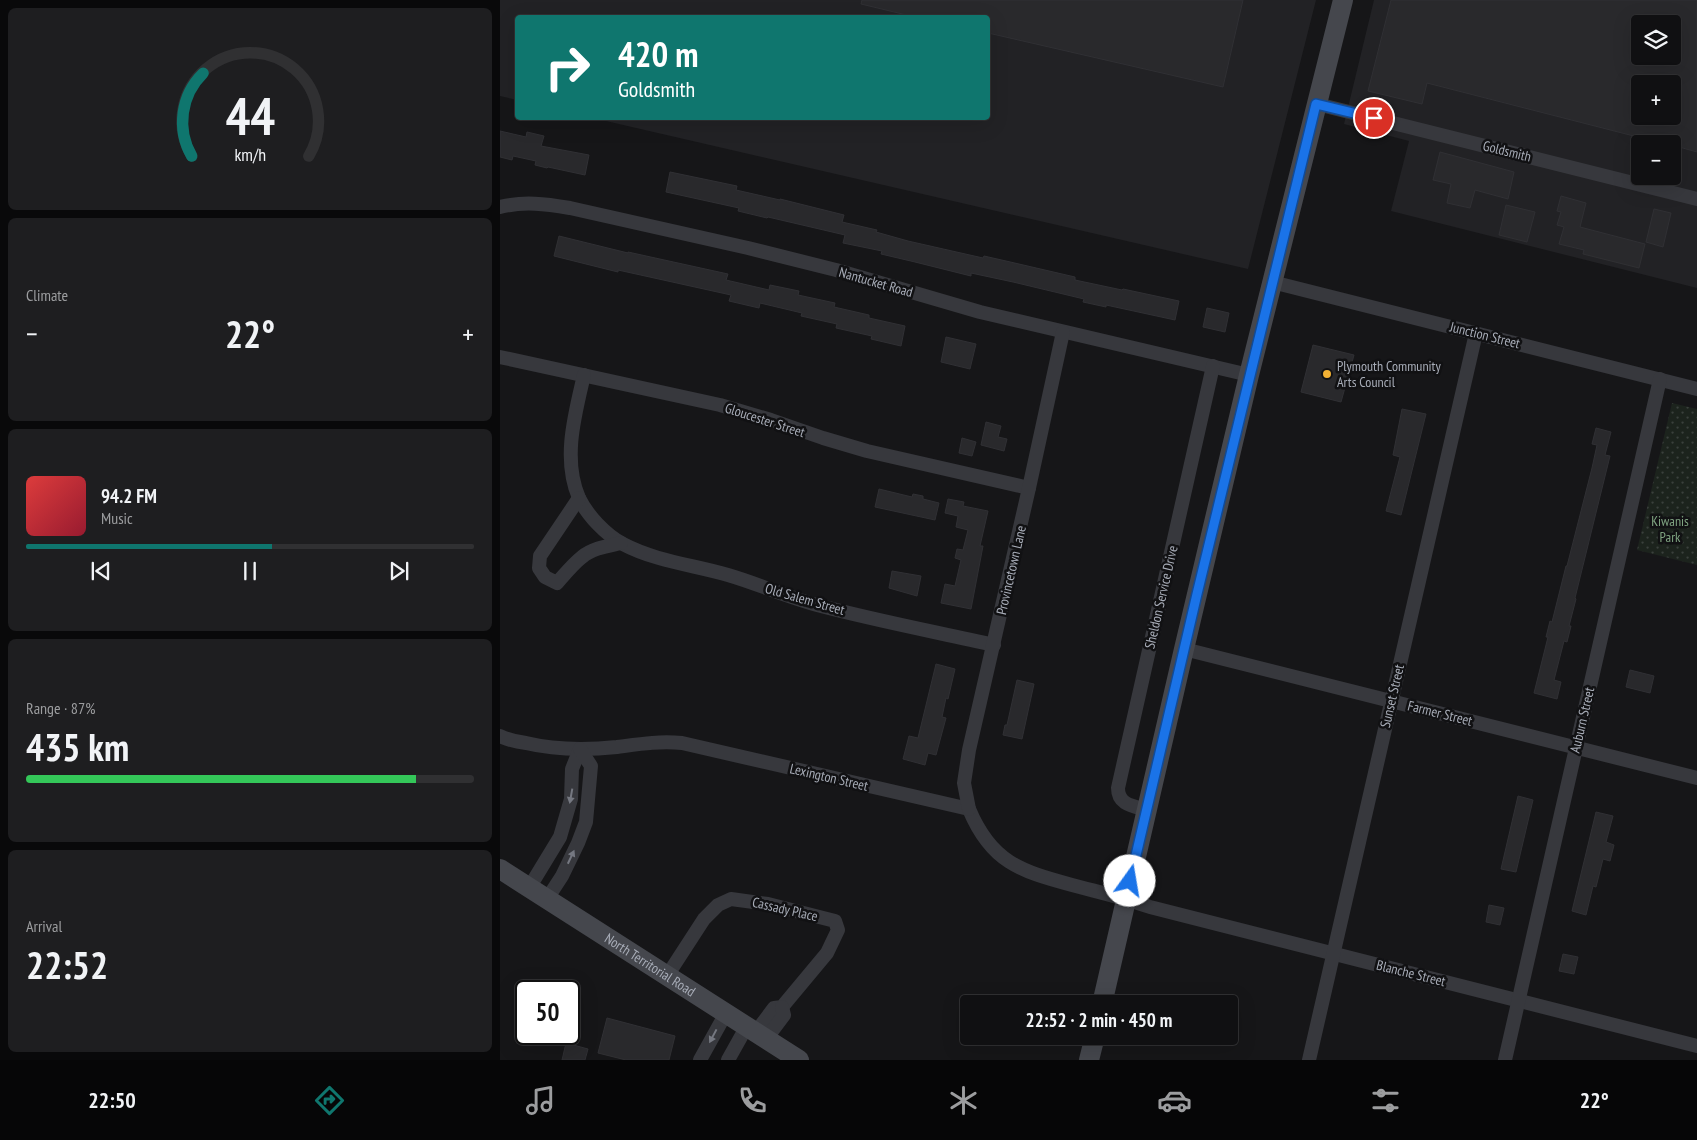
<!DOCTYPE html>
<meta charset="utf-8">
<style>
body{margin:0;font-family:"PT Sans Narrow",sans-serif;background:#1e1e20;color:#f1f3f6;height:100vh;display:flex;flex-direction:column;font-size:19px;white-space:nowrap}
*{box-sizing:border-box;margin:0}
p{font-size:16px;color:#9c9d9f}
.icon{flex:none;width:28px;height:28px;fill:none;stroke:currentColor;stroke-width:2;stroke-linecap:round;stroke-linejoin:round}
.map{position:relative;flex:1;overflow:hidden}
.sheet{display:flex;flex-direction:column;gap:8px;padding:8px;background:#09090a;width:500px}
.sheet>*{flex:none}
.guide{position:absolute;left:15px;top:15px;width:475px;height:105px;border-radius:5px;box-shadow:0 5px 20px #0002,0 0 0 1px #303032;background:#0f766e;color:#fff;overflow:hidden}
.controls{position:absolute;left:1131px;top:15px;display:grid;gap:10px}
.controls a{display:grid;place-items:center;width:50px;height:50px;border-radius:5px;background:#101012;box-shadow:0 5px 20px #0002,0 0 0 1px #303032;font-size:25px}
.speed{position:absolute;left:15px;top:980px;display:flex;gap:10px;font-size:25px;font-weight:700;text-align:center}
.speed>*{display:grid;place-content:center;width:65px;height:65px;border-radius:50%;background:#101012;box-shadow:0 5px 20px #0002,0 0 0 1px #303032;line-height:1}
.speed .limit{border:2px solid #111;border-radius:8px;background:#fff;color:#111}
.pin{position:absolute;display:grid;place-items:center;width:42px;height:42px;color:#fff;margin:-21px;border:2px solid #fff;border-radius:50%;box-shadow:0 1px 5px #0007}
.me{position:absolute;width:55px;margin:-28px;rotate:13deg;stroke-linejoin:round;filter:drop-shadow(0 0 4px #0008)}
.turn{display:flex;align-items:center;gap:18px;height:105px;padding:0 20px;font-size:22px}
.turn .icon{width:65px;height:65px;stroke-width:2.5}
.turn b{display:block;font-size:35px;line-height:42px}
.big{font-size:38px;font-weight:600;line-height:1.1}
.sheet .tile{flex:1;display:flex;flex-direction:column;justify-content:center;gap:8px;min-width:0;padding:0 18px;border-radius:8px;background:#1e1e20}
.sheet .dial{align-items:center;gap:0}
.dial svg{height:130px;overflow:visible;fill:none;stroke:#303032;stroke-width:7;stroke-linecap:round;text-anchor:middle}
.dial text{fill:#f1f3f6;stroke:none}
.song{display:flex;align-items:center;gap:15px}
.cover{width:60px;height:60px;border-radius:8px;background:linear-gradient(135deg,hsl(0 70% 55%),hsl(350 70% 35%))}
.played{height:5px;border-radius:2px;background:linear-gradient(90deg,#0f766e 55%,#303032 55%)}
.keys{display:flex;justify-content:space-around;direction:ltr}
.heat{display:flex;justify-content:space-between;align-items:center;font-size:28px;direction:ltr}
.charge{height:8px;border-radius:4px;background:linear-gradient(90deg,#34c759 87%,#303032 0)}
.trip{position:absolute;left:460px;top:995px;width:278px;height:50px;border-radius:5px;background:#101012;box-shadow:0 5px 20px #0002,0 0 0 1px #303032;font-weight:600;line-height:50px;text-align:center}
.menu{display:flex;height:80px;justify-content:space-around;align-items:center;background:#060607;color:#9c9d9f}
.menu .icon{width:35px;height:35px}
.menu .selected{color:#0f766e}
.menu b{font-size:22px;color:#f1f3f6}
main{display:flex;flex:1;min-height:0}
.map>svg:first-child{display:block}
</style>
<main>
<section class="sheet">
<div class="tile dial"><svg viewBox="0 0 100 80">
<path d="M14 69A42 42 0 1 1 86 69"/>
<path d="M14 69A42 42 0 0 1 21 18" stroke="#0f766e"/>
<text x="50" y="56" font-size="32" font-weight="700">44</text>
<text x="50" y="72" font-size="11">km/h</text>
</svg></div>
<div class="tile"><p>Climate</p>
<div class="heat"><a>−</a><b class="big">22°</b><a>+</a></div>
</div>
<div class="tile">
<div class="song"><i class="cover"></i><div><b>94.2 FM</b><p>Music</p></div></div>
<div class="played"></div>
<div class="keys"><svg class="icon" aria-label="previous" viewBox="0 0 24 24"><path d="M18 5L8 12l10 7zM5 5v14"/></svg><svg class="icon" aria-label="pause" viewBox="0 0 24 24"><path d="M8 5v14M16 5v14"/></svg><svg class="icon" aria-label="next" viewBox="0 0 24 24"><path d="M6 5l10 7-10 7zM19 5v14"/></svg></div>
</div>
<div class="tile"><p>Range · 87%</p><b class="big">435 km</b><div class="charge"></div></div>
<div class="tile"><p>Arrival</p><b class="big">22:52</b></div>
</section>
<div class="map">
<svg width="1197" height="1060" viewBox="0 0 1197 1060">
<defs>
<pattern id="park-dots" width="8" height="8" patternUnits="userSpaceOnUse" patternTransform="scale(1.25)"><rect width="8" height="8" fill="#1c231d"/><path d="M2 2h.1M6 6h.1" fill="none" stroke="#3a403c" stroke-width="1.8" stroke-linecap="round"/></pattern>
</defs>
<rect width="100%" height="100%" fill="#161618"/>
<!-- built -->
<g fill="#222225" fill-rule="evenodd">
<path d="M 0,0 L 816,0 L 748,269 L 93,118 L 488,118 L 488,18 L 18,18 L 17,100 L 0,96 Z"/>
<path d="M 874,0 L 1197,0 L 1197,288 L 891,211 L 909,141 L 844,124 ZM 1140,24 L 1172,24 L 1172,56 L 1140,56 ZM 1140,84 L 1172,84 L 1172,116 L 1140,116 ZM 1140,144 L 1172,144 L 1172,176 L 1140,176 Z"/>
</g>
<!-- park -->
<path fill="url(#park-dots)" d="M 1172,403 L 1197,409 L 1197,565 L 1137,550 Z"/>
<!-- building -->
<g fill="#29292c" stroke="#303034" fill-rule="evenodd">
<path d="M 362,0 L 743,0 L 723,87 L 488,33 L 488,18 L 419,18 L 361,4 Z"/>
<path d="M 891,0 L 1197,0 L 1197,152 L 1172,145 L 1172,144 L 1165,144 L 927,83 L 922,104 L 868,91 ZM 1140,24 L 1172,24 L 1172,56 L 1140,56 ZM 1140,84 L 1172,84 L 1172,116 L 1140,116 Z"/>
<path d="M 0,131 L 26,137 L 27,132 L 44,136 L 41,146 L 89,155 L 85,175 L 48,167 L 47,168 L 35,165 L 36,161 L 13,156 L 12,160 L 0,157 Z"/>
<path d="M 940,152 L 1014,172 L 1008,199 L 975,190 L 970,208 L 947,203 L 951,184 L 933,180 Z"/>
<path d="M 170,172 L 237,186 L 236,190 L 280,200 L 280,199 L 344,215 L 342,222 L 377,230 L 376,232 L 408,241 L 483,258 L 484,256 L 506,261 L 575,277 L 575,280 L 622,290 L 623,289 L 679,301 L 675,320 L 606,305 L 606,307 L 583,302 L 584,299 L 513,282 L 471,273 L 471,276 L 415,262 L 381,254 L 382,251 L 343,243 L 345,235 L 268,217 L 267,218 L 238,211 L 239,208 L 166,192 Z"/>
<path d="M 1061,196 L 1086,203 L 1080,227 L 1145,244 L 1139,268 L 1083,254 L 1084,250 L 1059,244 L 1064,227 L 1057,225 L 1061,212 L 1057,211 Z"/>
<path d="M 1006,205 L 1035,212 L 1027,242 L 999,235 Z"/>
<path d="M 1154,209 L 1171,213 L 1163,247 L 1146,242 Z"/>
<path d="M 59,236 L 128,253 L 128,252 L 228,274 L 226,280 L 269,290 L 270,285 L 299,291 L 298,295 L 335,303 L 334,307 L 369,315 L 369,318 L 405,326 L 401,346 L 371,339 L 372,336 L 336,328 L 337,324 L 301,316 L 302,313 L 260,303 L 259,308 L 229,301 L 231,295 L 118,270 L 118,272 L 54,256 Z"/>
<path d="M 707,308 L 729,313 L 725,332 L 703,327 Z"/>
<path d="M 446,337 L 476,344 L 470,369 L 441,362 Z"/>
<path d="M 813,345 L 854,355 L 841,402 L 801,392 Z"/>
<path d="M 902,409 L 926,414 L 901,515 L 886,511 L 900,457 L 893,455 Z"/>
<path d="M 486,422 L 501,426 L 498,437 L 507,439 L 504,451 L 481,445 Z"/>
<path d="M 1096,428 L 1111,432 L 1105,455 L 1110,456 L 1075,598 L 1076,599 L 1069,626 L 1071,626 L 1067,642 L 1064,641 L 1054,680 L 1061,682 L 1057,699 L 1034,693 L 1048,637 L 1046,637 L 1050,621 L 1052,622 L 1066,566 L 1067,566 L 1092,468 L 1097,445 L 1092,444 Z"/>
<path d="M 462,438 L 476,442 L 472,456 L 459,453 Z"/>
<path d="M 379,489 L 412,497 L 413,494 L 423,496 L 423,499 L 439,503 L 435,520 L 375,507 Z"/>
<path d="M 448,499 L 464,502 L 463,506 L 488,511 L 480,546 L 483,546 L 471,609 L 441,603 L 445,584 L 455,586 L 461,560 L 455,558 L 457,549 L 463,550 L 468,530 L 456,527 L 458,516 L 445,513 Z"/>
<path d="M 392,571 L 421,576 L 417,596 L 389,588 Z"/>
<path d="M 436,664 L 455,669 L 448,699 L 446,698 L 442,717 L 446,718 L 436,755 L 428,753 L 425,765 L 403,759 L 409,736 L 418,738 Z"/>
<path d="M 1130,670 L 1154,676 L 1150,693 L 1126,687 Z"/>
<path d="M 517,680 L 534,684 L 522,739 L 503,735 L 505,725 L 507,725 Z"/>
<path d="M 1018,796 L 1033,800 L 1016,872 L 1001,869 Z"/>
<path d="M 1096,812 L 1113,816 L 1106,842 L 1114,845 L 1110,861 L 1103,859 L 1096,887 L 1093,886 L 1086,915 L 1072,911 Z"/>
<path d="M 989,905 L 1004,908 L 1000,925 L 986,922 Z"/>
<path d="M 1063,954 L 1078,957 L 1074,974 L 1059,971 Z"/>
<path d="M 107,1018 L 175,1036 L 169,1060 L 126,1060 L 98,1053 Z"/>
<path d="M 66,1043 L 88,1049 L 85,1060 L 62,1060 Z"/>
</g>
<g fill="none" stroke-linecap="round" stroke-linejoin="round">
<!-- minor -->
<g stroke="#37383d" stroke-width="14">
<path d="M 817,104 L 1197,199"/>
<path d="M 0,207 C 24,201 46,204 70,208 L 248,248 L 336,270 L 480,312 L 749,375"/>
<path d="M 772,282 L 1197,389"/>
<path d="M 0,357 L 220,405 L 271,420 L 323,438 L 367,451 L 529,488"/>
<path d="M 84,375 C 75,414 62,459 79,498 C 87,515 106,535 123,544 C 155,561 193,565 228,575 C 259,584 289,598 321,606 C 378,621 436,632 494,645"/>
<path d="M 79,498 L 40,556 L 39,568 L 45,577 L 57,583 C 65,574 73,564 82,557 C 93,548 108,546 121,543"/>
<path d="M 684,649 L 1197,778"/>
<path d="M 0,736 C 8,740 17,742 26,743 C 55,750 87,750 117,747 C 140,744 158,741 182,743 L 469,809 C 491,862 520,871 572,885 C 598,892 625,898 650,907 L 1197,1046"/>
<path d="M 469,809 L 464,783 L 469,750 L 529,488 L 563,332"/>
<path d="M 647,810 C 633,806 618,805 618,788 L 713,366"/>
<path d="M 29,888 L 60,837 L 71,799 L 72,769 L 80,749"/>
<path d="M 47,899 L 62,876 L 78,843 L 86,822 L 91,766 L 80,749"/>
<path d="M 167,976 L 204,919 L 218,905 L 231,899 L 268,904 L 335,921 L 338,930 L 327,953 L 282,1007 L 274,1008 L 256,1032"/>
<path d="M 266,1039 L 284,1015 L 282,1007"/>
<path d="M 200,1060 L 226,1013"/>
<path d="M 228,1060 L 247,1026"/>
<path d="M 809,1060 L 976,333"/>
<path d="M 1005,1060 L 1160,379"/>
</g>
<!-- secondary -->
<g stroke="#45474d" stroke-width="20">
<path id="s1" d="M 0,869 L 299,1060"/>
<path d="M 602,1004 L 684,649 L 749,375 L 843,0"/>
<path d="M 589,1060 L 595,1036"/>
</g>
</g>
<!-- one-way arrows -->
<defs><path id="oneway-solid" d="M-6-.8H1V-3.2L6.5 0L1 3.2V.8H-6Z" transform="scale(1.25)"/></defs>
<g fill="#757881">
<use href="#oneway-solid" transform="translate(71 796) rotate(100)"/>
<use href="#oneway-solid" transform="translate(71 857) rotate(-65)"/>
<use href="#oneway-solid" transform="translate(213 1036) rotate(118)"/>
</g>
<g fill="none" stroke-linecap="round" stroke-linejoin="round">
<defs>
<path id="route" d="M 630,881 L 697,594 L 816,104 L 874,118"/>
</defs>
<!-- route casing -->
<use href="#route" stroke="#114b97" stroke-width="12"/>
<!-- route -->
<use href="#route" stroke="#1a73e8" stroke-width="9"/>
</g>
<!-- markers -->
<circle fill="#f2b134" stroke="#111113" stroke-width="2" cx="827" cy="374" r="5"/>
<g text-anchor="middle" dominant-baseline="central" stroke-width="5" stroke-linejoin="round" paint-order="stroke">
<!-- street labels -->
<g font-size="14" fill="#a8adb8" stroke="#111113">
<text transform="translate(1007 151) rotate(14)">Goldsmith</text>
<text transform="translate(376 282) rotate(16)">Nantucket Road</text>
<text transform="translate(985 335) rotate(14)">Junction Street</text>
<text transform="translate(265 420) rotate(18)">Gloucester Street</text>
<text transform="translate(511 570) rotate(-77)">Provincetown Lane</text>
<text transform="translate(661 597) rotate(-77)">Sheldon Service Drive</text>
<text transform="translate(305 599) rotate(16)">Old Salem Street</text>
<text transform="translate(892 696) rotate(-77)">Sunset Street</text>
<text transform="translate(940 713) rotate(14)">Farmer Street</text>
<text transform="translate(1082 720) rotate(-77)">Auburn Street</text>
<text transform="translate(329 777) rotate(13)">Lexington Street</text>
<text transform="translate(285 909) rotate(13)">Cassady Place</text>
<text stroke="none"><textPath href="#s1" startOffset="178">North Territorial Road</textPath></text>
<text transform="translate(911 973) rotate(14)">Blanche Street</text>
</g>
<!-- poi labels -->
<g font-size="14" fill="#a8adb8" stroke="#111113" text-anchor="start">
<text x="837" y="366">Plymouth Community<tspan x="837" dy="16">Arts Council</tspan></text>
</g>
<!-- park labels -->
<g font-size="14" fill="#7fa381" stroke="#111113">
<text x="1170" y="521">Kiwanis<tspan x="1170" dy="16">Park</tspan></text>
</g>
</g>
</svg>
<div class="controls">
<a><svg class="icon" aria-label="layers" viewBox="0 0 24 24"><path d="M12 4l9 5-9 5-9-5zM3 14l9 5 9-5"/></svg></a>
<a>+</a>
<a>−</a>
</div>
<div class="speed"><div class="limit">50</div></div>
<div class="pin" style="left:874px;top:118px;background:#d93025"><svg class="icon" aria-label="arrive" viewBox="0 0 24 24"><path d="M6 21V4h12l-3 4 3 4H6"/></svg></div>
<svg class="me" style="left:630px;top:881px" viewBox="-20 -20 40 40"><circle r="19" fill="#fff"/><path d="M0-13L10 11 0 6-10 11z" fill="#1a73e8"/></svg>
<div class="trip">22:52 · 2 min · 450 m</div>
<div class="guide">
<div class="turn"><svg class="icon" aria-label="right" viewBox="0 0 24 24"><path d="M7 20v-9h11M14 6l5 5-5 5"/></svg><div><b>420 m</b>Goldsmith</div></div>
</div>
</div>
</main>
<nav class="menu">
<b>22:50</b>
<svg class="icon selected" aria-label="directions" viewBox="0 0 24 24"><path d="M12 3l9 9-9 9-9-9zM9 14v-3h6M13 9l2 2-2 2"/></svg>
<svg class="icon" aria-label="music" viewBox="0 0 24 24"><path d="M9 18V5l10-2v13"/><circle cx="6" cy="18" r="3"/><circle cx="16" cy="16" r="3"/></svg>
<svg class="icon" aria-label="phone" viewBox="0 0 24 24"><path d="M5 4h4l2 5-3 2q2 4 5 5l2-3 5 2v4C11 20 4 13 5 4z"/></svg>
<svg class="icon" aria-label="climate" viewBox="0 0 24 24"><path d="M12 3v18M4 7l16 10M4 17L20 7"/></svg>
<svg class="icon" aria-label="car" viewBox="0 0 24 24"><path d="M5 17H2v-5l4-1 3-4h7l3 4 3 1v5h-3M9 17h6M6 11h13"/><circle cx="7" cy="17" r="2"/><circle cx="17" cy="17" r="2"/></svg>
<svg class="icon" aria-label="filters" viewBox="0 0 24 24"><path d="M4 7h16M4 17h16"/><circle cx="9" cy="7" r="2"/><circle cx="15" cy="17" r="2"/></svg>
<b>22°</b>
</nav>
